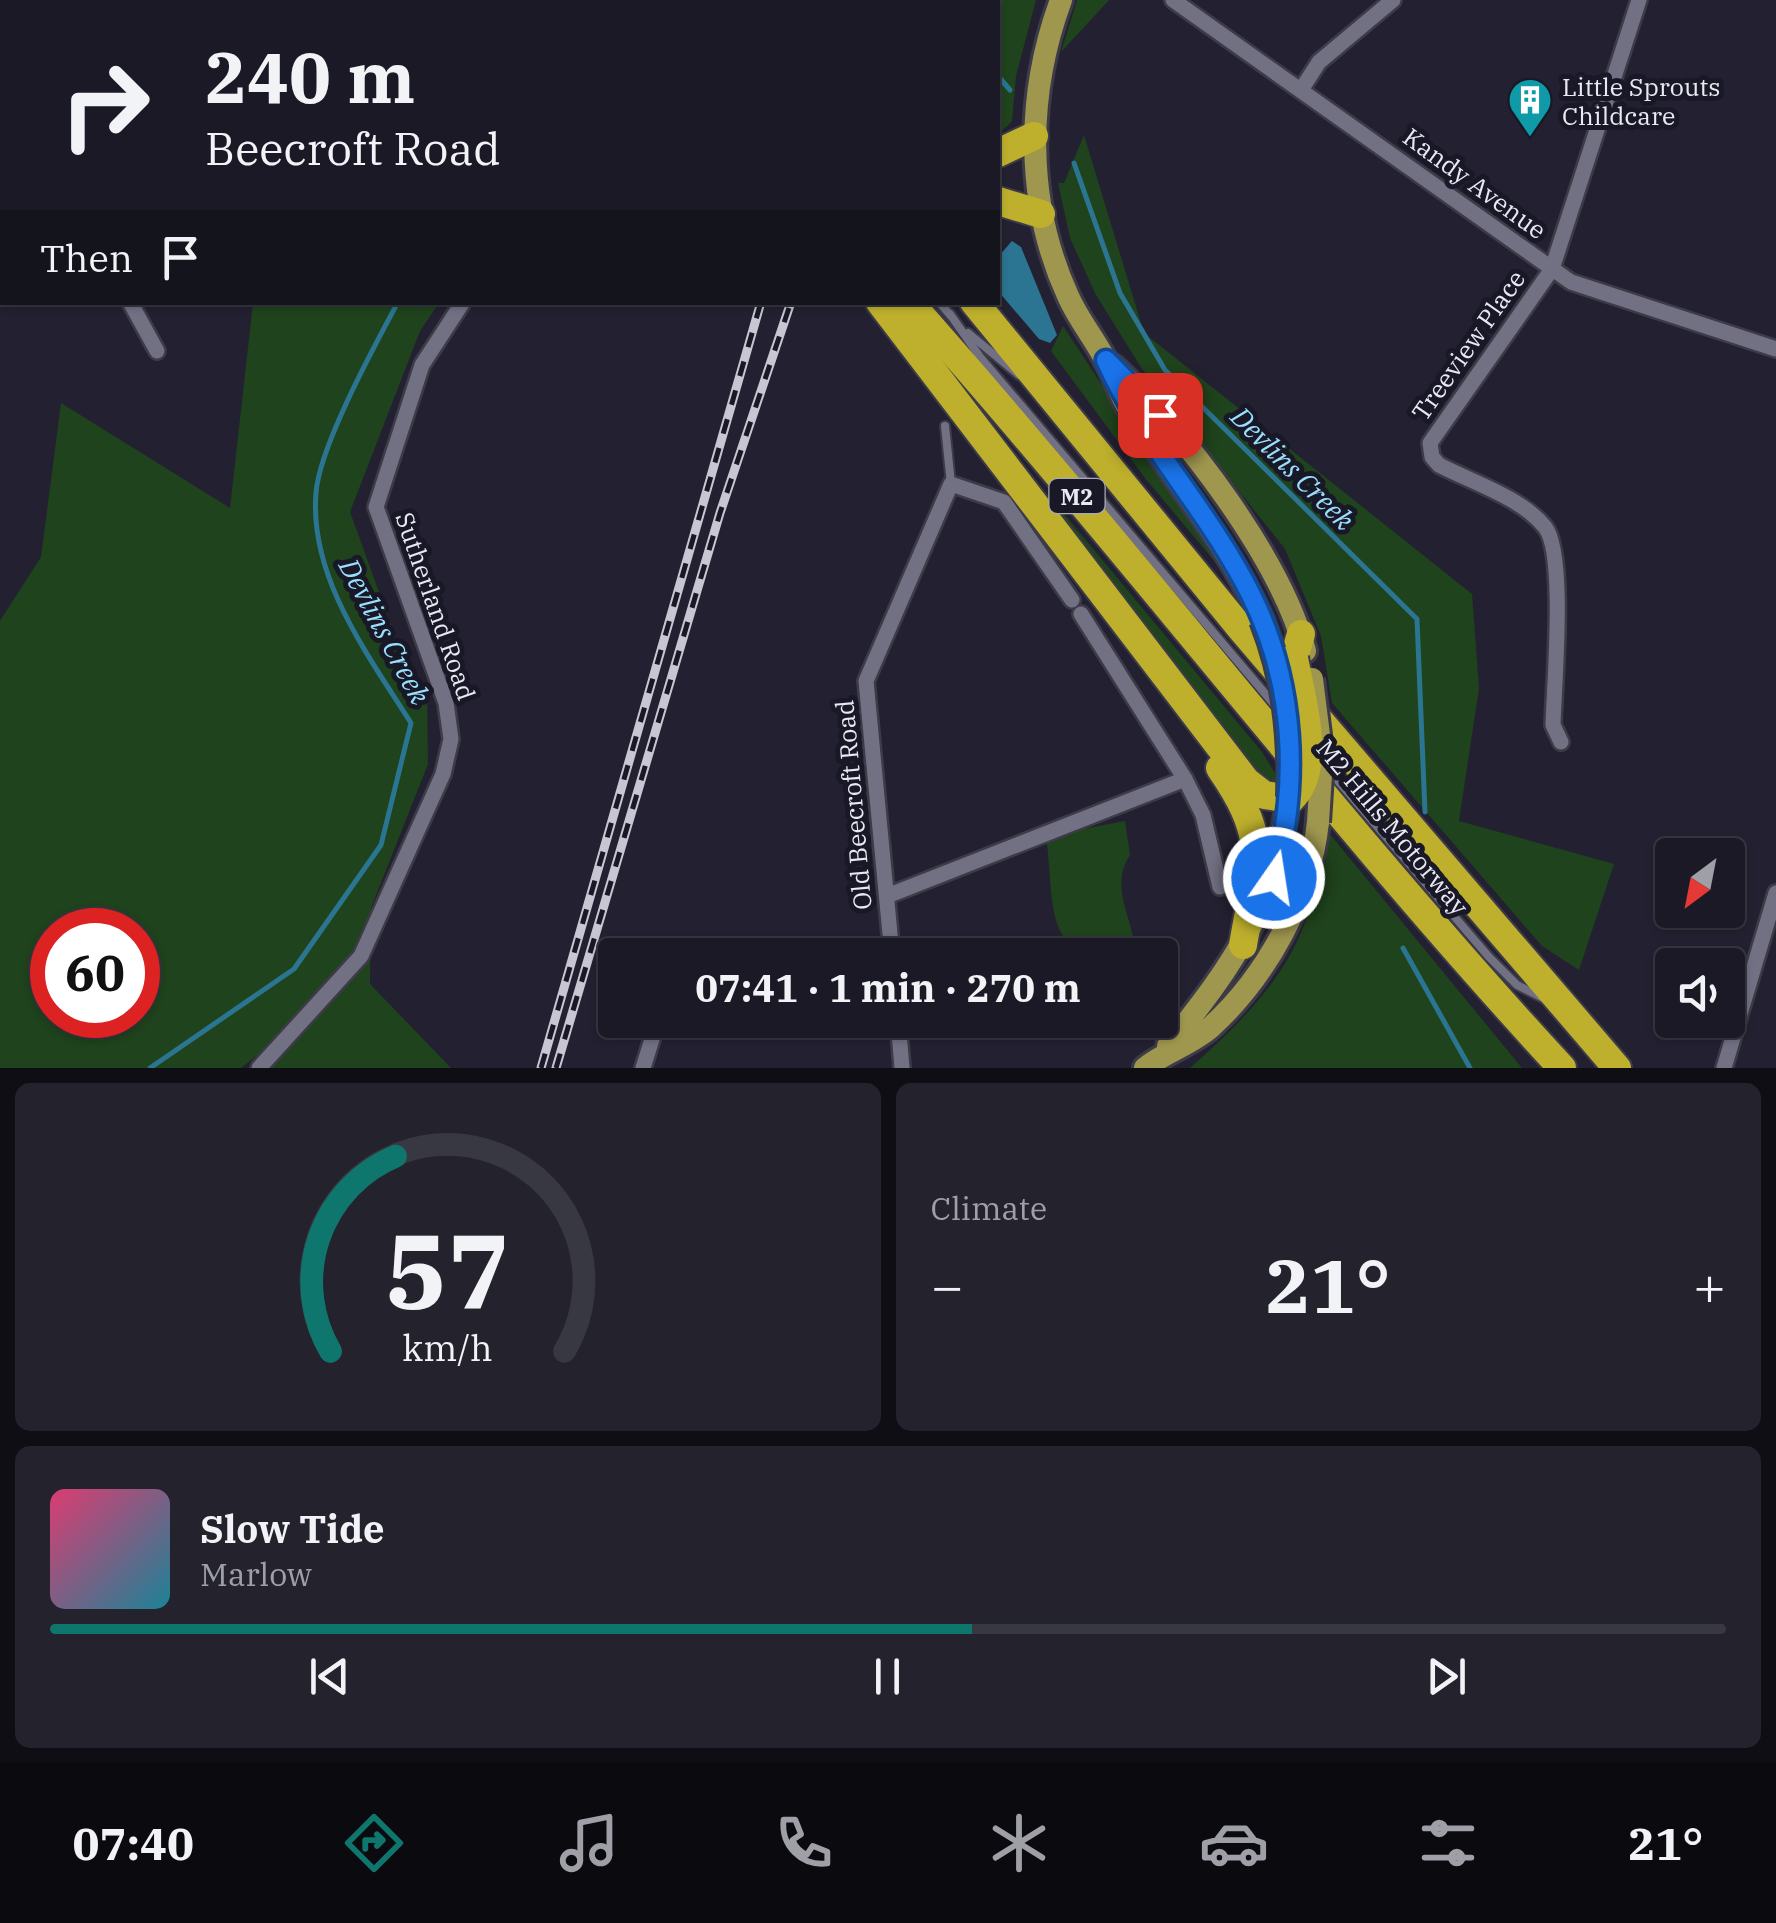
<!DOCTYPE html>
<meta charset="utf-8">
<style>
body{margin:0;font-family:"IBM Plex Serif",serif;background:#23222d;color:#f1f3f6;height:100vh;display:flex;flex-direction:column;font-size:38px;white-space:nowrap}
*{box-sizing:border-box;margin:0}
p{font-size:32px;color:#9fa0a7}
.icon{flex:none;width:55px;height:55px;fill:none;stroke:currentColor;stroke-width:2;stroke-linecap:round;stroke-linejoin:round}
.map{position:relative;height:1068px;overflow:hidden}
.panel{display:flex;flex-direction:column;gap:15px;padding:15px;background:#0e0e14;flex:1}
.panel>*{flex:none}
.guide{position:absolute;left:0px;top:0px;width:1000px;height:305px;box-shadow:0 2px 8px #0004,0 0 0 2px #383842;background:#1a1925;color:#f1f3f6;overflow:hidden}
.needle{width:65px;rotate:212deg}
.controls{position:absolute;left:1655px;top:838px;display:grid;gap:20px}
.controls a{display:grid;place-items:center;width:90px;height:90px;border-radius:10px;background:#1a1925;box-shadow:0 2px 8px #0004,0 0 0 2px #383842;font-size:50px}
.speed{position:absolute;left:30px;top:908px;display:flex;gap:20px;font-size:50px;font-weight:700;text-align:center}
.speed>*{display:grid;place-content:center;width:130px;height:130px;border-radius:50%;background:#1a1925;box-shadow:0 2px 8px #0004,0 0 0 2px #383842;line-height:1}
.speed .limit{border:15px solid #d22;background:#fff;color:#111}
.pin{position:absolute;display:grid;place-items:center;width:85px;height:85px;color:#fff;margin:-42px;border-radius:20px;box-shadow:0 5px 15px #0006}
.me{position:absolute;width:110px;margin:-55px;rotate:13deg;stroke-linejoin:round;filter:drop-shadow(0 0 8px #0008)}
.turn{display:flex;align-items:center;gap:35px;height:210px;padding:0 40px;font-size:45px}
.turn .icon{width:130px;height:130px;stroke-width:2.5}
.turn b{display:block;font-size:70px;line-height:85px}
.then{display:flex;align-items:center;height:95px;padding:0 40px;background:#0003;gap:20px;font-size:38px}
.big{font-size:75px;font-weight:700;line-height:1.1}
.panel .widget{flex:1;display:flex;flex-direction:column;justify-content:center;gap:15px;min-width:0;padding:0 35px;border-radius:15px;background:#23222d}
.panel .dial{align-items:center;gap:0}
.dial svg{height:260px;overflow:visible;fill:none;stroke:#383842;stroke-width:7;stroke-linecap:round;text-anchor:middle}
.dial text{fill:#f1f3f6;stroke:none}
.song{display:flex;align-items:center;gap:30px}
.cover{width:120px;height:120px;border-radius:15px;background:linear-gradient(135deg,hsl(340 70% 55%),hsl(190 70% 35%))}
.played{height:10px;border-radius:5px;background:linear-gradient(90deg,#0f766e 55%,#383842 55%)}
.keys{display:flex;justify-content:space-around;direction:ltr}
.heat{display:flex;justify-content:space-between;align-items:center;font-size:55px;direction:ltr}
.panel .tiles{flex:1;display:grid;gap:15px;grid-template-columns:1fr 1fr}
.widget:last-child{grid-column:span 2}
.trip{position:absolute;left:598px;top:938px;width:580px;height:100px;border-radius:10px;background:#1a1925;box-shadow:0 2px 8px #0004,0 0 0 2px #383842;font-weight:700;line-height:100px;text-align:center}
.dock{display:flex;height:160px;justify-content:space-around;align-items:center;background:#0a0a0f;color:#9fa0a7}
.dock .icon{width:70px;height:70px}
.dock .active{color:#0f766e}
.dock b{font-size:45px;color:#f1f3f6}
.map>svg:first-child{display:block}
</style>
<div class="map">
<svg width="1776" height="1068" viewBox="0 0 1776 1068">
<rect width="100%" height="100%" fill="#232131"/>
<!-- green -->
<g fill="#1f431c" fill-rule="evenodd">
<path d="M 996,0 L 1036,0 L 1016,76 L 1012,121 L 998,135 Z"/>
<path d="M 1077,0 L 1109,0 L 1061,52 Z"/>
<path d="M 1084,135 L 1144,333 L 1472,594 L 1479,688 L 1459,821 L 1614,864 L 1579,970 L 1542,946 L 1332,703 L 1321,636 L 1285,549 L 1142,369 L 1096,295 L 1070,238 L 1058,183 L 1064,183 Z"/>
<path d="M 253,303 L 439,303 L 420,331 L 350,512 L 404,661 L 427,694 L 428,764 L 371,908 L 370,984 L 451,1068 L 269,1068 L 259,1054 L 241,1068 L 0,1068 L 0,621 L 41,557 L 61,403 L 230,508 ZM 52,930 L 138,930 L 138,1015 L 52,1015 Z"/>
<path d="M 1063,326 L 1231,581 L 1145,478 L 1051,351 Z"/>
<path d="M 1051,507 L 1060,509 L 1262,752 L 1280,781 L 1278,787 L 1253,775 Z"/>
<path d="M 1125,821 L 1130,855 C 1111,883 1128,909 1134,941 C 1040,981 1055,896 1046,836 Z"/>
<path d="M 1329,833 L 1522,1068 L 1190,1068 C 1233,1030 1280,985 1302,930 C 1314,900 1320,865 1329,833 Z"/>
</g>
<!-- water -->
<path fill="#2b7592" d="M 1012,241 L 1021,247 L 1057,335 L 1050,343 L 1039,339 L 998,291 L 998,257 Z"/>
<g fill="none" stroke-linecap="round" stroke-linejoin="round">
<!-- stream -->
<g stroke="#2b7592" stroke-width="5">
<path d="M 739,2 L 744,0"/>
<path d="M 987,2 L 990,0"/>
<path d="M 998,76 L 1010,90"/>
<path d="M 1074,163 L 1120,293 L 1165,370 L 1417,619 L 1425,812"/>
<path d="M 1403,948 L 1470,1068"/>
<path d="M 150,1068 L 294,969 L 381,845 L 411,723 C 368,655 309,577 316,493 C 319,447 375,345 398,302"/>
</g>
<defs>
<g id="lane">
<path d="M 545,0 L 548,2"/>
<path d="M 496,2 L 498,0"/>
<path d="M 557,2 L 559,0"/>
<path d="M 939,302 L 951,316"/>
<path d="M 950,314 L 980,357 L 1279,710"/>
<path d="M 968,333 L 1019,375"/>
<path d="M 945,426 L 951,484"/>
<path d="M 1326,767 L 1489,957 L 1517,985 L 1545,999"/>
</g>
<g id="street">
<path d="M 1173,0 L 1571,282 L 1776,349"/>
<path d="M 86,2 L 87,0"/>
<path d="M 317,2 L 319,0"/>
<path d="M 1301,90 L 1319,62 L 1393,0"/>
<path d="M 130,302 L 157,351"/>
<path d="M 1081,614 L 1185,779 L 1203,815 L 1220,887"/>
<path d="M 1561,742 L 1553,725 C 1554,685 1566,553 1545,527 C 1522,498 1472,482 1439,465 L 1432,457 L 1430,443 L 1552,269 L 1639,0"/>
<path d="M 887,896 L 1185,779"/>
<path d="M 892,955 L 866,681 L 951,484 L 1004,502 L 1072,600"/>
<path d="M 898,1020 L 902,1068"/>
<path d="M 259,1068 L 361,956 L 443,774 L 451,739 L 446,703 L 376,507 L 422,365 L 463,302"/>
<path d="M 643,1068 L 658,1020"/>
<path d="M 1724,1068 L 1776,893"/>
</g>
<g id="primary">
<path d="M 1061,0 C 1026,95 1025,202 1068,296 C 1078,319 1094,338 1106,361 C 1115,376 1119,394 1129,409 C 1173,479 1228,544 1262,620"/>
<path d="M 1113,366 C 1183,429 1282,561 1305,651"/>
<path d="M 1168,1046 C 1238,959 1272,909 1289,797"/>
<path d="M 1145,1068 C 1165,1052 1192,1044 1211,1027 C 1267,976 1310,897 1318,822"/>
</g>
<g id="highway">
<path d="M 597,0 L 601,2"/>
<path d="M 666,0 L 669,2"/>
<path d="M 703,0 L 706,2"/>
<path d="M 998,153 L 1034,136"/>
<path d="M 998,201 L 1041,214"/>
<path d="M 880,302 L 1246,781 L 1264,795 L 1291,799"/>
<path d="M 909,302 C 1132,553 1335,822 1562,1068"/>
<path d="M 974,302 L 1242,630 L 1617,1068"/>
<path d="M 1294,658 L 1301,634"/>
<path d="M 1220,768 C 1270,840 1257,864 1243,945"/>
</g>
</defs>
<!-- lane casing -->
<use href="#lane" stroke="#3d3b48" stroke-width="12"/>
<!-- street casing -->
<use href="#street" stroke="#3d3b48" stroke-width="20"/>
<!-- primary casing -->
<use href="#primary" stroke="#3d3b48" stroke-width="28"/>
<!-- highway casing -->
<use href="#highway" stroke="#3d3b48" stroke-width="32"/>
<!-- lane -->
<use href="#lane" stroke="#727184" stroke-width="8"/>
<!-- street -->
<use href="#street" stroke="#727184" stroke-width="15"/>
<!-- primary -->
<use href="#primary" stroke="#a0974f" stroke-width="22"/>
<!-- highway -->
<use href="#highway" stroke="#beb02c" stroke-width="28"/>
<defs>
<g id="rail">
<path d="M 874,2 L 875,0"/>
<path d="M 924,2 L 925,0"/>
<path d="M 541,1068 L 761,302"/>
<path d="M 556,1068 L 720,513 L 791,302"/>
</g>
</defs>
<!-- rail casing -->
<use href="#rail" stroke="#c7c6d2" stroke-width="9"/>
<!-- rail -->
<use href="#rail" stroke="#191827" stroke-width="5" stroke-dasharray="15" stroke-linecap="butt"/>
<defs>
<g id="primary-bridge">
<path d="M 1262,620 C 1285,678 1291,735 1289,797"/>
<path d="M 1312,679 L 1322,759 L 1318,822"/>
</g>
<path id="highway-bridge" d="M 1291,799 C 1324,768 1301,698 1294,658"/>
</defs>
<!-- primary-bridge casing -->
<use href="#primary-bridge" stroke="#3d3b48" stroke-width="28" stroke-linecap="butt"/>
<!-- highway-bridge casing -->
<use href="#highway-bridge" stroke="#3d3b48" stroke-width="32" stroke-linecap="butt"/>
<!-- primary-bridge -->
<use href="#primary-bridge" stroke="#a0974f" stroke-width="22"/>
<!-- highway-bridge -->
<use href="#highway-bridge" stroke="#beb02c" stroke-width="28"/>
</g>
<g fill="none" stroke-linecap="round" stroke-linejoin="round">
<defs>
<path id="route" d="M 1160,415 L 1106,360 C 1144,445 1210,512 1251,595 C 1295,683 1300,783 1274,878"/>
</defs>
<!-- route casing -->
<use href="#route" stroke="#114b97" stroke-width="25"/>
<!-- route -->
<use href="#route" stroke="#1a73e8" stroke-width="18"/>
</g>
<!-- icons -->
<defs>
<symbol id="building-pin" viewBox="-11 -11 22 30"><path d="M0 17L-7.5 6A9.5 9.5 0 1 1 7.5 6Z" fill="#0f9aa8" stroke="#191827"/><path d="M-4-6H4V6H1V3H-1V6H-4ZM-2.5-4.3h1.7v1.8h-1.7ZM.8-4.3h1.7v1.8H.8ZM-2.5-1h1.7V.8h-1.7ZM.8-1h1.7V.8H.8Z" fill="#fff"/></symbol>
</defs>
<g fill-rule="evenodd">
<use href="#building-pin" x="1505" y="75" width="50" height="68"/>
</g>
<g text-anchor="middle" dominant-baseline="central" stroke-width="10" stroke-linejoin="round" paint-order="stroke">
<!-- shield labels -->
<rect fill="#191827" stroke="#abaab6" stroke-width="2.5" x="1049.5" y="479" width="55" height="34" rx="8"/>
<g font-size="22" font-weight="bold" fill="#e9e8f3">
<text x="1077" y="496">M2</text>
</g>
<!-- poi labels -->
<g font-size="25" fill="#e9e8f3" stroke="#191827" text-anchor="start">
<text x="1562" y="86">Little Sprouts<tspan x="1562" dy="29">Childcare</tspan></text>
</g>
<!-- street labels -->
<g font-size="25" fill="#e9e8f3" stroke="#191827">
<text transform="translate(1475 183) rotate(36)">Kandy Avenue</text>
<text transform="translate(1468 345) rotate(-55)">Treeview Place</text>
<text transform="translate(436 606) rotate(71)">Sutherland Road</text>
<text transform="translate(853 805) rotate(-95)">Old Beecroft Road</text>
<text transform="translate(1393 827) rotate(50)">M2 Hills Motorway</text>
</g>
<!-- water labels -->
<g font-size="28" font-style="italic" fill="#9ae0fe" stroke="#191827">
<text transform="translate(1293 468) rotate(45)">Devlins Creek</text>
<text transform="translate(385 631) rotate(62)">Devlins Creek</text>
</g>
</g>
</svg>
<div class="controls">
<a><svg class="needle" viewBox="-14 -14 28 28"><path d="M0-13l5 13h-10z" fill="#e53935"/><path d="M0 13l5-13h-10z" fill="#9fa0a7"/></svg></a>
<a><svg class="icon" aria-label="sound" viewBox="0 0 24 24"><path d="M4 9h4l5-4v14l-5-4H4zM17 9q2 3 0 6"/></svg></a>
</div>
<div class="speed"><div class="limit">60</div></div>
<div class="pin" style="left:1160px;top:415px;background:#d93025"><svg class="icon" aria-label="arrive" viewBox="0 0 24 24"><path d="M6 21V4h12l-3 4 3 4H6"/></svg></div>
<svg class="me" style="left:1274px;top:878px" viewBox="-20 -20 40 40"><circle r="17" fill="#1a73e8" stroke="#fff" stroke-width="3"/><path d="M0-11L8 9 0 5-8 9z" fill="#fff"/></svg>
<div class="trip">07:41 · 1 min · 270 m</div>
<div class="guide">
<div class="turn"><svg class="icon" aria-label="right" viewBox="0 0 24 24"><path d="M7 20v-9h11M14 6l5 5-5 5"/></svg><div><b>240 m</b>Beecroft Road</div></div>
<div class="then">Then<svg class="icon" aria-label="arrive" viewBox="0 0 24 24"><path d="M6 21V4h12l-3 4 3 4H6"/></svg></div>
</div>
</div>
<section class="panel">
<div class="tiles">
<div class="widget dial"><svg viewBox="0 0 100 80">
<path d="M14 69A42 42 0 1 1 86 69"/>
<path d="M14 69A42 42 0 0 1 34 9" stroke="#0f766e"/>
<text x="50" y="56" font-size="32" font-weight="700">57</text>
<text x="50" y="72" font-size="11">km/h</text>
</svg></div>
<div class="widget"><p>Climate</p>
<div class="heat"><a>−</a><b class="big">21°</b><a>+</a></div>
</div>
<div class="widget">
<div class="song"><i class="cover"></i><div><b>Slow Tide</b><p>Marlow</p></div></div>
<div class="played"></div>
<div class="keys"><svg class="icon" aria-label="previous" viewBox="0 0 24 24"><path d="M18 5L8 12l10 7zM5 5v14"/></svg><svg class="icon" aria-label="pause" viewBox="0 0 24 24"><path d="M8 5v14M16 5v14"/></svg><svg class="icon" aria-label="next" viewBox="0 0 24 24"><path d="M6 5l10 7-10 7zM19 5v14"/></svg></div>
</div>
</div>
</section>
<nav class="dock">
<b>07:40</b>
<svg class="icon active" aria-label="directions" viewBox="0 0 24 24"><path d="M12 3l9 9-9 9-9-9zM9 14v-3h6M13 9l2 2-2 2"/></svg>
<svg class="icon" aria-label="music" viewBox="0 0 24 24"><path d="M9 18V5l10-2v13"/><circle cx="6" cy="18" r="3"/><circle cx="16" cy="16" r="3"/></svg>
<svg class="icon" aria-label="phone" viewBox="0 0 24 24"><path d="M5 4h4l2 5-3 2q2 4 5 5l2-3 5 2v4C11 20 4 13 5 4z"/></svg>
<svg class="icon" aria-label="climate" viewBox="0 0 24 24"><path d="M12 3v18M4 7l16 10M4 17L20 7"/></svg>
<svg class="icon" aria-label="car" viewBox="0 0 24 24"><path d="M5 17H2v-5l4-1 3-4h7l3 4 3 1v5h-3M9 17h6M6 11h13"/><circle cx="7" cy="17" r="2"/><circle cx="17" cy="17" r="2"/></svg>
<svg class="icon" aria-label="filters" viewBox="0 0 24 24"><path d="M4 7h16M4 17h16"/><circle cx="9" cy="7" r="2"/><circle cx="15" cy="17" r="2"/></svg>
<b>21°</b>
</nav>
